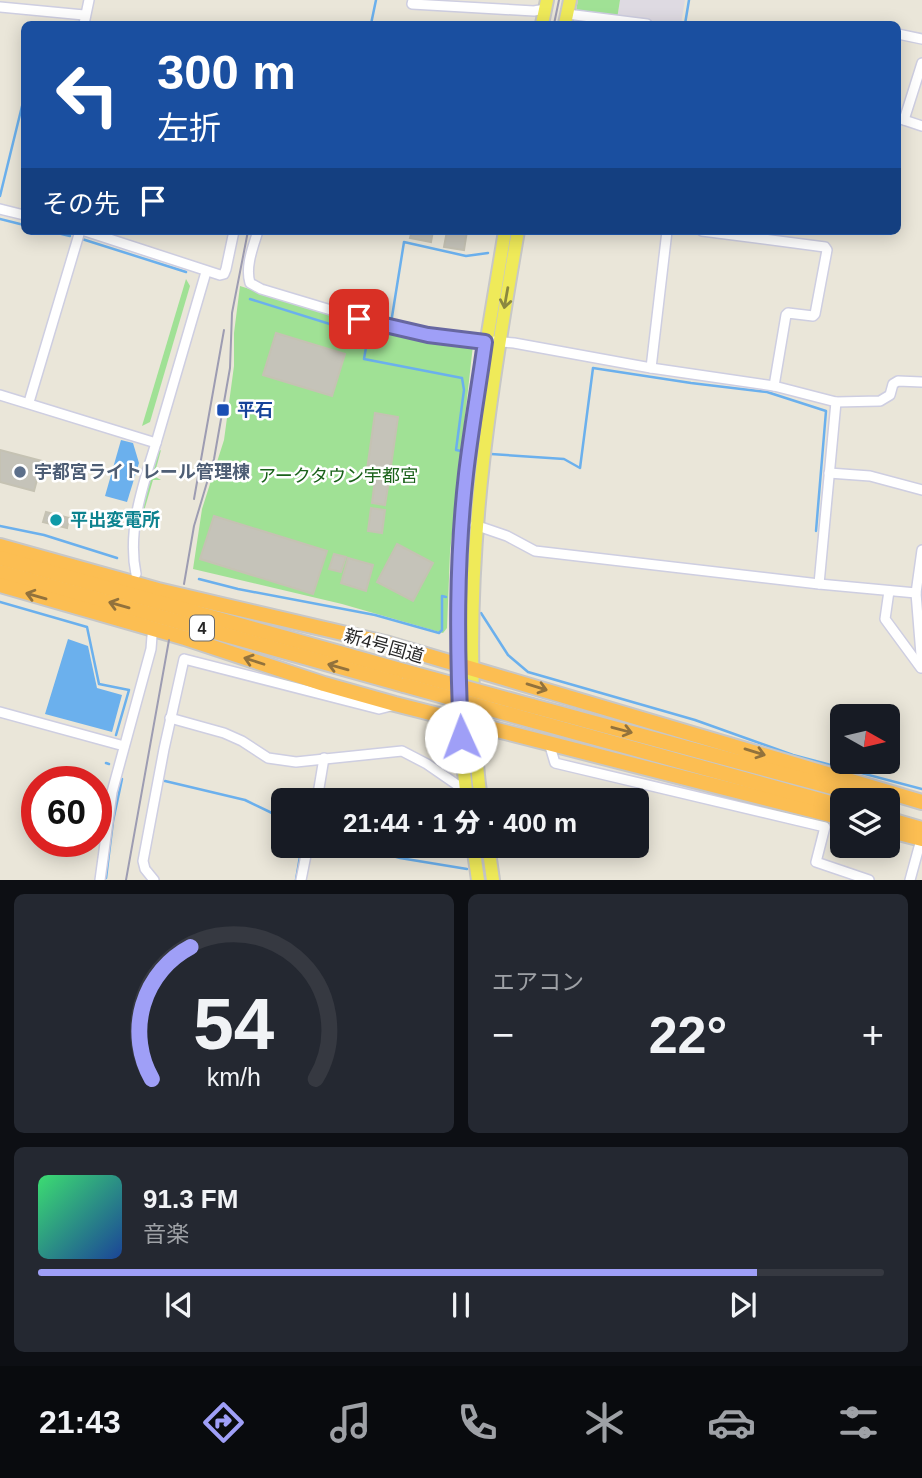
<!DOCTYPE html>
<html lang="ja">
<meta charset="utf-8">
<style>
body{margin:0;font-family:Helvetica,"Noto Sans JP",sans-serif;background:#242831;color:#f1f3f6;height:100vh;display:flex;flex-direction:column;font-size:26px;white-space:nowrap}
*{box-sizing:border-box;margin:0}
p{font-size:23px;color:#9ea1a6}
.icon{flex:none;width:38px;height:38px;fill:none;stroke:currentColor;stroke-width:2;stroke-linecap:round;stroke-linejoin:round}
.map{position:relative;height:880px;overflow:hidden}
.side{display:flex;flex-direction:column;gap:14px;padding:14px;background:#0d0f14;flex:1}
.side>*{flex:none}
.banner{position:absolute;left:21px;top:21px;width:880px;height:214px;border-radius:10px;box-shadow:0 4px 18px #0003;background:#1a4fa0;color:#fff;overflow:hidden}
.needle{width:46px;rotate:98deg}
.buttons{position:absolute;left:830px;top:704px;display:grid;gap:14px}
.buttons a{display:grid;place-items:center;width:70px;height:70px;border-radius:10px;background:#171b24;box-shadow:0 4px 18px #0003;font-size:35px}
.speed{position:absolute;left:21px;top:766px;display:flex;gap:14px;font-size:35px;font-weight:700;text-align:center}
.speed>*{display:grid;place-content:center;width:91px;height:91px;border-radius:50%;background:#171b24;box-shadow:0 4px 18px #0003;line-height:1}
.speed .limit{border:10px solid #d22;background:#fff;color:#111}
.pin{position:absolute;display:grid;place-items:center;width:60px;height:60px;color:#fff;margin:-30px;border-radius:14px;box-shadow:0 4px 10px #0006}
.me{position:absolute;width:77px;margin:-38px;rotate:358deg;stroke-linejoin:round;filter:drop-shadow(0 0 5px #0008)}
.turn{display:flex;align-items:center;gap:24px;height:147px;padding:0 21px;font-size:32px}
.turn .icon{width:91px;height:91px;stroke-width:2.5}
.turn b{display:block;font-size:49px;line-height:60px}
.then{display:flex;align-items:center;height:66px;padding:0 21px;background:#0003;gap:14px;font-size:26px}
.big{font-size:52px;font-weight:800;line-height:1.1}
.side .widget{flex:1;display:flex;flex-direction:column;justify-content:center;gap:10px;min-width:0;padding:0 24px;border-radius:10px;background:#242831}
.side .dial{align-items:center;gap:0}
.dial svg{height:182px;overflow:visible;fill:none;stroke:#363941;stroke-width:7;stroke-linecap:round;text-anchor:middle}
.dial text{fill:#f1f3f6;stroke:none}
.song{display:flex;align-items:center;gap:21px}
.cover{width:84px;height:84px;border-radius:10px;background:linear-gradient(135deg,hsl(140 70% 55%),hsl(220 70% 35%))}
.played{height:7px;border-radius:4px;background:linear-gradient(90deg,#9f9ff7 85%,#363941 85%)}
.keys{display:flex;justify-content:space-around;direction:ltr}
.heat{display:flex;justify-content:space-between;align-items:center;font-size:38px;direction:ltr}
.side .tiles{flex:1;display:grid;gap:14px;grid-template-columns:1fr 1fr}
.widget:last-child{grid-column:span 2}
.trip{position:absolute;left:271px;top:788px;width:378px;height:70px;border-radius:10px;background:#171b24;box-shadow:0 4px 18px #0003;font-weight:800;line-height:70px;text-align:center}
.tab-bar{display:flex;height:112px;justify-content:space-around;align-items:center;background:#090b0e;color:#9ea1a6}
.tab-bar .icon{width:49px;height:49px}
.tab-bar .active{color:#9f9ff7}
.tab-bar b{font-size:32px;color:#f1f3f6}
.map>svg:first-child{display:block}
</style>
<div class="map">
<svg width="922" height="880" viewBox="0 0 922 880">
<rect width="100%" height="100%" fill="#eae6d9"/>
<!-- industrial -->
<path fill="#dedae2" d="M 620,0 L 685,0 L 681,24 L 617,19 Z"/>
<!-- green -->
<g fill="#a0e195">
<path d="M 578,0 L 620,0 L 617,19 L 576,11 Z"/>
<path d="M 186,279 L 190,286 L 150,422 L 142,426 Z"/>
<path d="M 240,286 C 316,310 393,338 473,345 L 450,552 L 447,628 L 443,633 L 342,604 L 193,569 L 202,509 L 224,440 L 234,366 L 234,333 Z"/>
<path d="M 161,450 L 154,476 L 161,480 L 153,480 L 144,511 L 140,510 L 156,453 Z"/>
</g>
<!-- water -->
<g fill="#6bb0ed">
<path d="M 121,440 L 133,443 L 139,463 L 127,502 L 105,496 Z"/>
<path d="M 68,639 L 88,646 L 97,688 L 122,695 L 112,732 L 45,714 Z"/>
</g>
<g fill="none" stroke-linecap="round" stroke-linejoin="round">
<!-- stream -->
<g stroke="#6bb0ed" stroke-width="2.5">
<path d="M 371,24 L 376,0"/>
<path d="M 685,24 L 689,0"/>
<path d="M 0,196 L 24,98"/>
<path d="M 0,219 L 24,225"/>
<path d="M 49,231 L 70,236"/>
<path d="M 82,239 L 186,272"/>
<path d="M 250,299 L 368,336 L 364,359 L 462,378 L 464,390 L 456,450 L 461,451"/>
<path d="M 391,323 L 404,242 L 466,256 L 488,253"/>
<path d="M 491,454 L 564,459 L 580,468 L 593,368 L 691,383 L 767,392 L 826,411 L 816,531"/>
<path d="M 0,526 L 44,535 L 117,558"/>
<path d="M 199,579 L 238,589 L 375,615 L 439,633 L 442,630 L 442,596 L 446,597"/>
<path d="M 0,602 L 87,627 L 99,684 L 129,690 L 116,735"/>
<path d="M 481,613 L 508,655 L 528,672 L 695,720 L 793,755 L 922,789"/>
<path d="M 106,763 L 109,764"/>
<path d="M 165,781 L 245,800 L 272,813 L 284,815"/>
<path d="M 354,845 L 400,858 L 467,869"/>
<path d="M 106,878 L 113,821 L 122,779"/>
<path d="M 296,880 L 302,845"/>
</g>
</g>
<!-- building -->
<g fill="#c5c3b9" stroke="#c5c2b3" stroke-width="2">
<path d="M 412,231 L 433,231 L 431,242 L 410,238 Z"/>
<path d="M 447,231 L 467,231 L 464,250 L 444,247 Z"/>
<path d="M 276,333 L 345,354 L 332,396 L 263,375 Z"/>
<path d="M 375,413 L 398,417 L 390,473 L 367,470 Z"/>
<path d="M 0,450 L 42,461 L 34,491 L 0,482 Z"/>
<path d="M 375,479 L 389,480 L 385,505 L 372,503 Z"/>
<path d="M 371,508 L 385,510 L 382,533 L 368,531 Z"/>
<path d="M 46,512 L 69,518 L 67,528 L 43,522 Z"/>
<path d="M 214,516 L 327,551 L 313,594 L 200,559 Z"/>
<path d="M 397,544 L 433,563 L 413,601 L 377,582 Z"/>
<path d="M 334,554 L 346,557 L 341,572 L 329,569 Z"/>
<path d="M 348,558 L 373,565 L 366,591 L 341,583 Z"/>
</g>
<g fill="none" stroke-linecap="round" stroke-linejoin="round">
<defs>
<g id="minor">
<path d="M 413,0 L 412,4 L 534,11 L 545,9"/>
<path d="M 0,7 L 84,15"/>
<path d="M 567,14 L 647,24"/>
<path d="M 84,24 L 89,0"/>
<path d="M 898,34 L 922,39"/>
<path d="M 898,118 L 922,126"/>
<path d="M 904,120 L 922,63"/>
<path d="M 0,209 L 24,215"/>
<path d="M 85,231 L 220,275 L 224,274 L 226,269 L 234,231"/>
<path d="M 258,231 C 253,247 245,267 250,283 L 261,289 L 384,326 L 428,335 L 514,343 L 651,368 L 774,386 L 836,402 L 880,401 L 890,395 L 893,384 L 898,381 L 922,382"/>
<path d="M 702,231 L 825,247 L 827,250 L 815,314 L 813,316 L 788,313 L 786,315 L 774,386"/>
<path d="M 651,368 L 667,231"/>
<path d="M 0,395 L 156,443 C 143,485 127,530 136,574"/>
<path d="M 29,402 L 80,231"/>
<path d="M 156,443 L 206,272"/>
<path d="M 829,473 L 870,476 L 922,490"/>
<path d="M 475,525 L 507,536 L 535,551 L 819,584 L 916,593"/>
<path d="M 922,550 L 916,593 L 922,667"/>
<path d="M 819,584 L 836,402"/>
<path d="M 889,591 L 885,619 L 921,668"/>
<path d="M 0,712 L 124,746"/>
<path d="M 170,718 L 224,733 L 242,741 L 268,758 L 296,762 L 402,751 L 427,764 L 466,791"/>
<path d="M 549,743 L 555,763 L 825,827 L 816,862 L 869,880"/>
<path d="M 317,800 L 324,758"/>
<path d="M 100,880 L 112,792 L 151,649 L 152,636"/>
<path d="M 154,880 L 145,869 L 143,861 L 164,749 L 184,659 L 379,709 L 395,705"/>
<path d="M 301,880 L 308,845"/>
<path d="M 910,880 L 922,836"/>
</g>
<g id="major">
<path d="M 542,24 L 547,0"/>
<path d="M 565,24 L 570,0"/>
<path d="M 467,800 L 462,753 L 458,639 L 463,517 L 474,417 L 505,231"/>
<path d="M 481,800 C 476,765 474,729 473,694 C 467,536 491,386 518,231"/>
<path d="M 473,845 L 478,880"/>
<path d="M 488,845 L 493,880"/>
</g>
<g id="highway">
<path d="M 0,546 L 158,590 L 385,643 L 922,802"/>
<path d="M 0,558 L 404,671"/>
<path d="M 0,572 L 404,685"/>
<path d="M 0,585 L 185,638 L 324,684 L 395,704 L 842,818"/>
<path d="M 532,706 L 880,800"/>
<path d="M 530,720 L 842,806"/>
<path d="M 887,819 L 922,829"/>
<path d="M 887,830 L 922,839"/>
</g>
</defs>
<!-- minor casing -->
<use href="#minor" stroke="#cecee1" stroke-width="12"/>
<!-- major casing -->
<use href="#major" stroke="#c7c7c7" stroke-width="16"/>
<!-- highway casing -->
<use href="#highway" stroke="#c7c7c7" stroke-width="18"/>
<!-- minor -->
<use href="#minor" stroke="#fff" stroke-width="9"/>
<!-- major -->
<use href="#major" stroke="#efea59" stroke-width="12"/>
<!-- highway -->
<use href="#highway" stroke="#fcbe52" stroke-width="14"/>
<!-- tram -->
<g stroke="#9d9cb2" stroke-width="2">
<path d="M 554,24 L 559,0"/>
<path d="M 194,499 L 224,330"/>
<path d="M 184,584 L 194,526 L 214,459 L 230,368 L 232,313 L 248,231"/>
<path d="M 126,880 L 169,640"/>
</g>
<defs>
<g id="highway-bridge">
<path d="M 404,671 L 532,706"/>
<path d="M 404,685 L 530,720"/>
</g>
</defs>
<!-- highway-bridge casing -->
<use href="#highway-bridge" stroke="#c7c7c7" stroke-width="18" stroke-linecap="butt"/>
<!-- highway-bridge -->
<use href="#highway-bridge" stroke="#fcbe52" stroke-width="14"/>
</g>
<!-- one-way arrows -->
<defs><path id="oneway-shaft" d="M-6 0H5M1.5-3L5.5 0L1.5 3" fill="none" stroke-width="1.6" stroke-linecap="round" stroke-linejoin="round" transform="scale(1.75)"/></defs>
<use stroke="#8b8840" href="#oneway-shaft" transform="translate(506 298) rotate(100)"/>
<g stroke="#92723c">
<use href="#oneway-shaft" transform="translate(36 596) rotate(-164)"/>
<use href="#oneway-shaft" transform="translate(119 605) rotate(-164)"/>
<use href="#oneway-shaft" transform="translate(254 661) rotate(-162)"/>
<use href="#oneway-shaft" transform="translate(338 667) rotate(-164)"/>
<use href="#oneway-shaft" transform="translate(537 687) rotate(17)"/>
<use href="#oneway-shaft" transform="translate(622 730) rotate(15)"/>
<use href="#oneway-shaft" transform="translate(755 752) rotate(17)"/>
</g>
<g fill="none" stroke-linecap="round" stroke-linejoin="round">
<defs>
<path id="route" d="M 359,319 L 428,335 L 485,342 C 479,386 471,430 466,474 C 456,561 457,649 461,737"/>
</defs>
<!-- route casing -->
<use href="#route" stroke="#6767a1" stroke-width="18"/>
<!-- route -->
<use href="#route" stroke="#9f9ff7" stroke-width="12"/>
</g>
<!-- markers -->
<rect fill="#1a4fb4" stroke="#fff" stroke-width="2.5" x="216" y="403" width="14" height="14" rx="3.5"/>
<circle fill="#5c6f8a" stroke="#fff" stroke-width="2.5" cx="20" cy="472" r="7"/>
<circle fill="#0f9aa8" stroke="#fff" stroke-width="2.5" cx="56" cy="520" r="7"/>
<g text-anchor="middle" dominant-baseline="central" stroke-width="5" stroke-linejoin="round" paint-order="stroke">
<!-- shield labels -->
<rect fill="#fff" stroke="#686868" stroke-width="2" x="190" y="615.5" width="24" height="25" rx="5"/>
<g font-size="16" font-weight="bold" fill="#272727">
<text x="202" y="628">4</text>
</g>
<!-- transit labels -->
<g font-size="18" font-weight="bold" fill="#164399" stroke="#fff" text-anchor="start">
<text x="237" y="410">平石</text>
</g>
<!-- service labels -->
<g font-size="18" font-weight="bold" fill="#4e5e75" stroke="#fff" text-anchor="start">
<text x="34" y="472">宇都宮ライトレール管理棟</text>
</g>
<!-- park labels -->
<g font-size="18" fill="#1a621a" stroke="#fff">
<text x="338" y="476">アークタウン宇都宮</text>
</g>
<!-- culture labels -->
<g font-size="18" font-weight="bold" fill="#0d838f" stroke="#fff" text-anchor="start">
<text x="70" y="520">平出変電所</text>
</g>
<!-- street labels -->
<g font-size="18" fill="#272727" stroke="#fff">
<text transform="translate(384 646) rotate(16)">新4号国道</text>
</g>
</g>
</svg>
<div class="buttons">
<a><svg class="needle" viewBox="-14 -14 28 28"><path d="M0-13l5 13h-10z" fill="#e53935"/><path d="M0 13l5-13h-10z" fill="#9ea1a6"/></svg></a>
<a><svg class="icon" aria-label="layers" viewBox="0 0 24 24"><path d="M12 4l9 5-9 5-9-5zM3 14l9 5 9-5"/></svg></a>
</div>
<div class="speed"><div class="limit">60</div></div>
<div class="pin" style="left:359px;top:319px;background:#d93025"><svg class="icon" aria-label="arrive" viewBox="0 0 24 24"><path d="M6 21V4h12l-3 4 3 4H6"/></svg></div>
<svg class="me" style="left:461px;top:737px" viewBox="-20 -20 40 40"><circle r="19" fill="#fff"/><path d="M0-13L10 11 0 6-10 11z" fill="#9f9ff7"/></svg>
<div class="trip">21:44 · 1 分 · 400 m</div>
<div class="banner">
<div class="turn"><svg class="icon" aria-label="left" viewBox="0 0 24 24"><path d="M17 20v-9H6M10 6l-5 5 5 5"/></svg><div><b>300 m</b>左折</div></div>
<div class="then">その先<svg class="icon" aria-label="arrive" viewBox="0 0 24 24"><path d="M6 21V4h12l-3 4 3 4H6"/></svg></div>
</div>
</div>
<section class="side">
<div class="tiles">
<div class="widget dial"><svg viewBox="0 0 100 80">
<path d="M14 69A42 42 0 1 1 86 69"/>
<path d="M14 69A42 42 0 0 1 31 11" stroke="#9f9ff7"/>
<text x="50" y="56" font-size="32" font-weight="700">54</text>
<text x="50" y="72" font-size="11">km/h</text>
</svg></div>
<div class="widget"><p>エアコン</p>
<div class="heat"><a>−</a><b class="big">22°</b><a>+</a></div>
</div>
<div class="widget">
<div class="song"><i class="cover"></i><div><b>91.3 FM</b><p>音楽</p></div></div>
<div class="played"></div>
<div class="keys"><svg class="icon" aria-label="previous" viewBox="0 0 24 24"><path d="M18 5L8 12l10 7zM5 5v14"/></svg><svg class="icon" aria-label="pause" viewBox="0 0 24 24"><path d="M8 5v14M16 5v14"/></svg><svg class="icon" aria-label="next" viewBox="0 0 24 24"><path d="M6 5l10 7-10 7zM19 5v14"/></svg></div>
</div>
</div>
</section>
<nav class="tab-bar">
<b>21:43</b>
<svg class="icon active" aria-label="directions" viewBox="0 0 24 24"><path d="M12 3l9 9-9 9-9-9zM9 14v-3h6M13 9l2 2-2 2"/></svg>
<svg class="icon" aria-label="music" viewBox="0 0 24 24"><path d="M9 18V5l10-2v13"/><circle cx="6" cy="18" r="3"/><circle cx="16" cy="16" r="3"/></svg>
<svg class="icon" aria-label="phone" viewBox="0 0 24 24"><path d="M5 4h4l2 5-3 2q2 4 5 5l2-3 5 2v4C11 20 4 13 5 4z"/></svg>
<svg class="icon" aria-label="climate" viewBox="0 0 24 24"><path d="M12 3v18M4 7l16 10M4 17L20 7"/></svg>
<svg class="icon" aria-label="car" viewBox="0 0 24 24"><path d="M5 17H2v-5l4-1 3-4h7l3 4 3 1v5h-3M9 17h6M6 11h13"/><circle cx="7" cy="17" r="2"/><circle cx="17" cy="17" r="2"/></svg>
<svg class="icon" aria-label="filters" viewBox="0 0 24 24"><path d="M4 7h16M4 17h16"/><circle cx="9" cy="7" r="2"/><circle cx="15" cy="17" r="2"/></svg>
</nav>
